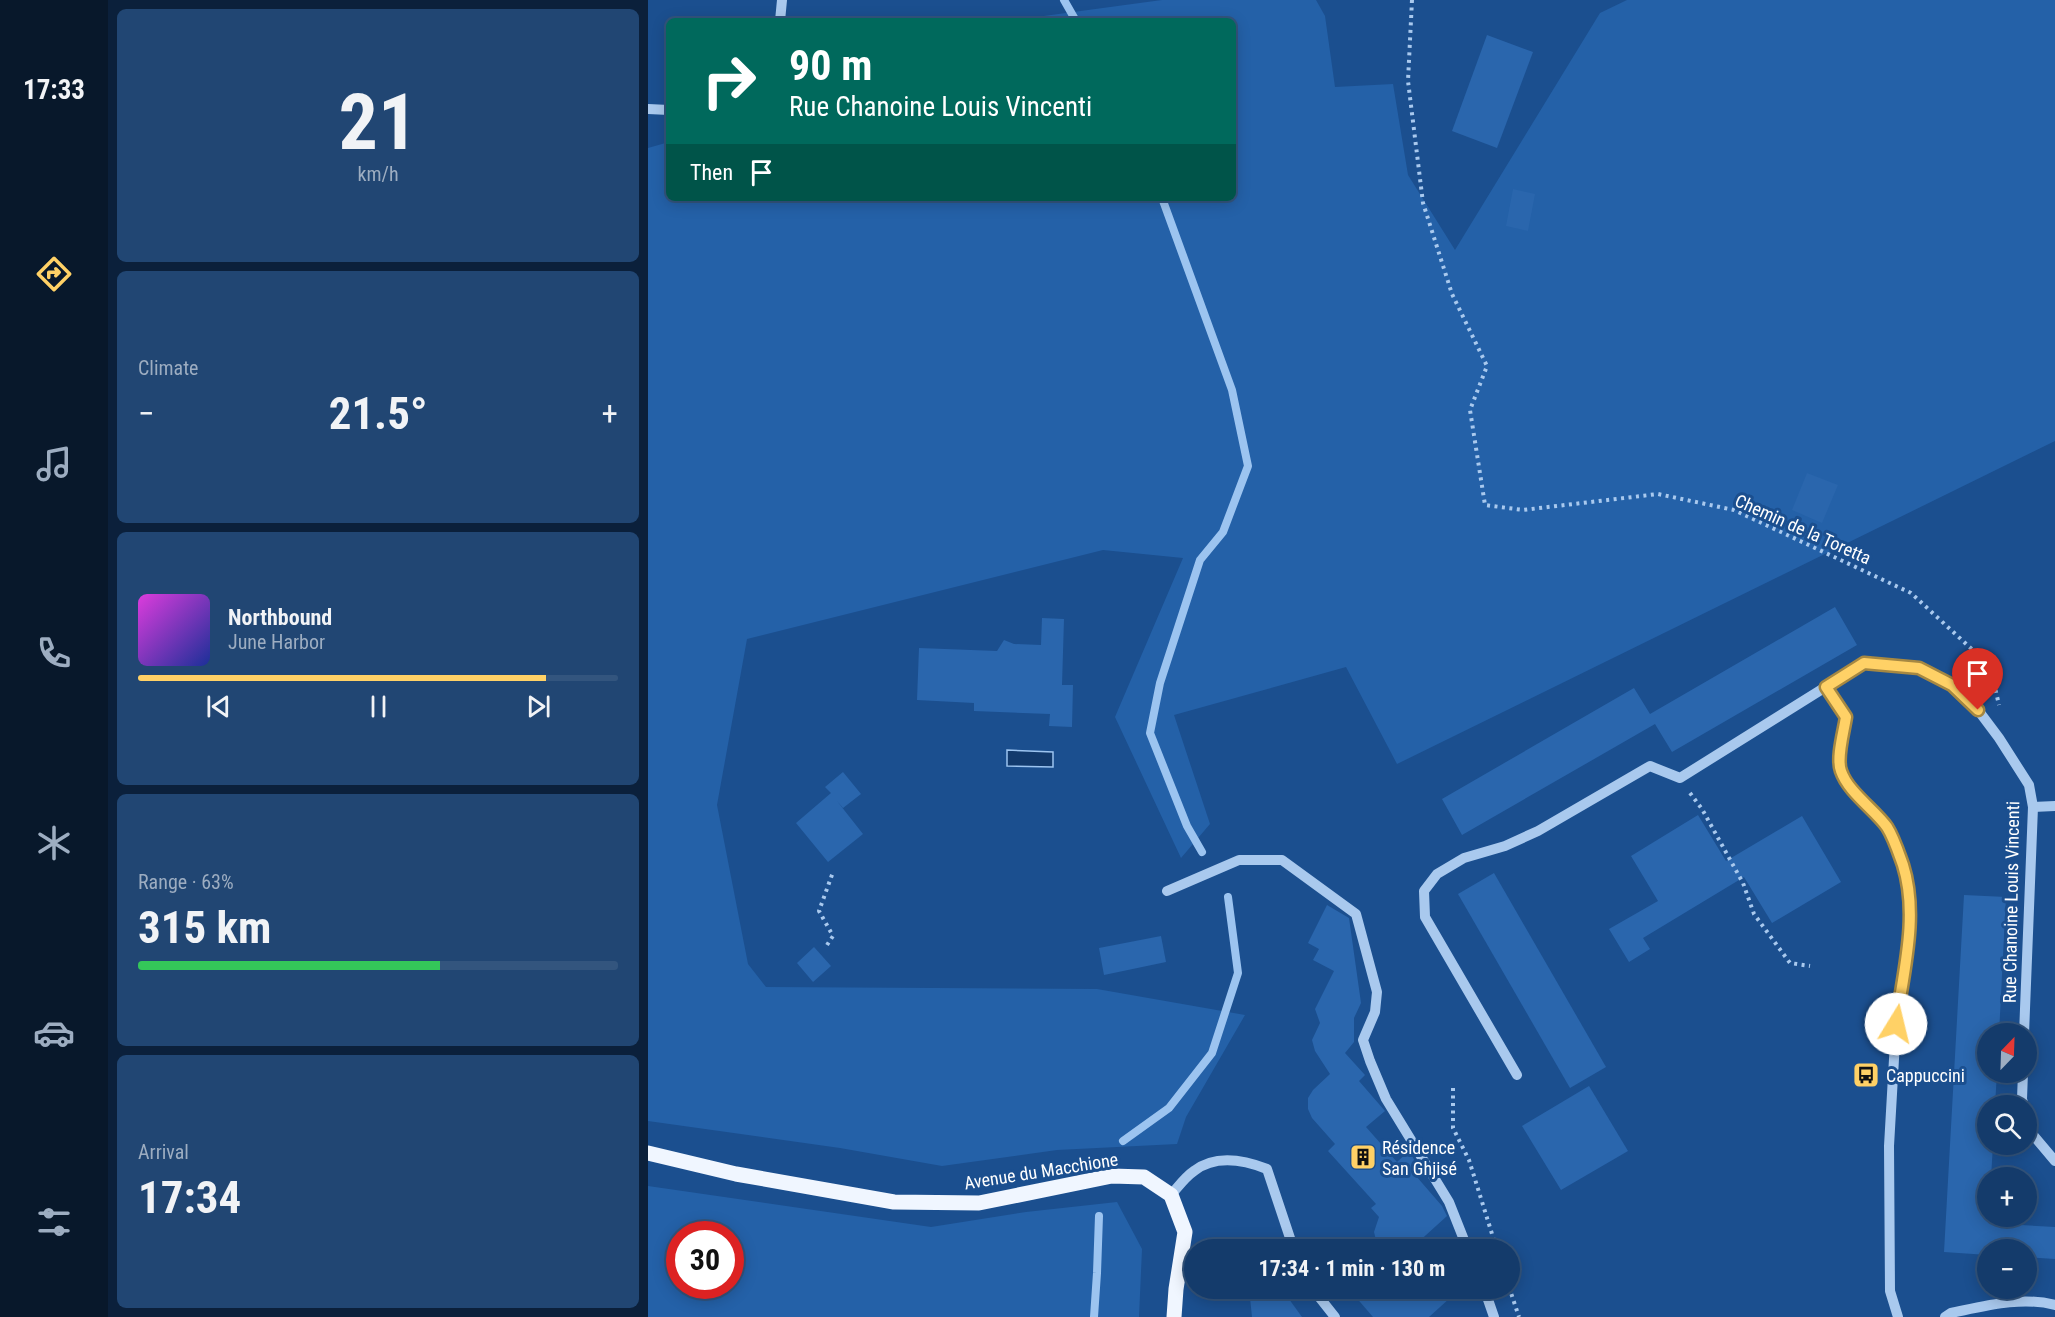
<!DOCTYPE html>
<meta charset="utf-8">
<style>
body{margin:0;font-family:"Roboto Condensed",sans-serif;background:#214673;color:#f1f3f6;height:100vh;display:flex;flex-direction:column;font-size:22px;white-space:nowrap}
*{box-sizing:border-box;margin:0}
p{font-size:20px;color:#9dadc1}
.icon{flex:none;width:33px;height:33px;fill:none;stroke:currentColor;stroke-width:2;stroke-linecap:round;stroke-linejoin:round}
.map{position:relative;flex:1;overflow:hidden}
.sheet{display:flex;flex-direction:column;gap:9px;padding:9px;background:#0b203b;width:540px}
.sheet>*{flex:none}
.guide{position:absolute;left:18px;top:18px;width:570px;height:183px;border-radius:9px;box-shadow:0 3px 15px #0003,0 0 0 2px #33557e;background:#00695c;color:#fff;overflow:hidden}
.needle{width:39px;rotate:23deg}
.fabs{position:absolute;left:1329px;top:1023px;display:grid;gap:12px}
.fabs a{display:grid;place-items:center;width:60px;height:60px;border-radius:50%;background:#143b6b;box-shadow:0 3px 15px #0003,0 0 0 2px #33557e;font-size:30px}
.speed{position:absolute;left:18px;top:1221px;display:flex;gap:12px;font-size:30px;font-weight:700;text-align:center}
.speed>*{display:grid;place-content:center;width:78px;height:78px;border-radius:50%;background:#143b6b;box-shadow:0 3px 15px #0003,0 0 0 2px #33557e;line-height:1}
.speed .limit{border:9px solid #d22;background:#fff;color:#111}
.pin{position:absolute;display:grid;place-items:center;width:51px;height:51px;color:#fff;margin:-62px -26px;border-radius:50% 50% 50% 0;rotate:-45deg;box-shadow:0 0 6px #0007}
.pin .icon{rotate:45deg}
.me{position:absolute;width:66px;margin:-33px;rotate:9deg;stroke-linejoin:round;filter:drop-shadow(0 0 4px #0008)}
.turn{display:flex;align-items:center;gap:21px;height:126px;padding:0 24px;font-size:27px}
.turn .icon{width:78px;height:78px;stroke-width:2.5}
.turn b{display:block;font-size:42px;line-height:51px}
.then{display:flex;align-items:center;height:57px;padding:0 24px;background:#0003;gap:12px;font-size:22px}
.big{font-size:45px;font-weight:700;line-height:1.1}
.sheet .tile{flex:1;display:flex;flex-direction:column;justify-content:center;gap:9px;min-width:0;padding:0 21px;border-radius:9px;background:#214673}
.sheet .dial{align-items:center;gap:0}
.dial b{font-size:78px;line-height:1}
.song{display:flex;align-items:center;gap:18px}
.cover{width:72px;height:72px;border-radius:9px;background:linear-gradient(135deg,hsl(300 70% 55%),hsl(230 70% 35%))}
.played{height:6px;border-radius:3px;background:linear-gradient(90deg,#ffd166 85%,#33557e 85%)}
.keys{display:flex;justify-content:space-around;direction:ltr}
.heat{display:flex;justify-content:space-between;align-items:center;font-size:33px;direction:ltr}
.charge{height:9px;border-radius:4px;background:linear-gradient(90deg,#34c759 63%,#33557e 0)}
.trip{position:absolute;left:536px;top:1239px;width:336px;height:60px;border-radius:30px;background:#143b6b;box-shadow:0 3px 15px #0003,0 0 0 2px #33557e;font-weight:700;line-height:60px;text-align:center}
main{display:flex;flex:1;min-height:0}
.tabs{display:flex;flex-direction:column;width:108px;justify-content:space-around;align-items:center;background:#08182b;color:#9dadc1}
.tabs .icon{width:42px;height:42px}
.tabs .selected{color:#ffd166}
.tabs b{font-size:27px;color:#f1f3f6}
.map>svg:first-child{display:block}
</style>
<main>
<nav class="tabs">
<b>17:33</b>
<svg class="icon selected" aria-label="directions" viewBox="0 0 24 24"><path d="M12 3l9 9-9 9-9-9zM9 14v-3h6M13 9l2 2-2 2"/></svg>
<svg class="icon" aria-label="music" viewBox="0 0 24 24"><path d="M9 18V5l10-2v13"/><circle cx="6" cy="18" r="3"/><circle cx="16" cy="16" r="3"/></svg>
<svg class="icon" aria-label="phone" viewBox="0 0 24 24"><path d="M5 4h4l2 5-3 2q2 4 5 5l2-3 5 2v4C11 20 4 13 5 4z"/></svg>
<svg class="icon" aria-label="climate" viewBox="0 0 24 24"><path d="M12 3v18M4 7l16 10M4 17L20 7"/></svg>
<svg class="icon" aria-label="car" viewBox="0 0 24 24"><path d="M5 17H2v-5l4-1 3-4h7l3 4 3 1v5h-3M9 17h6M6 11h13"/><circle cx="7" cy="17" r="2"/><circle cx="17" cy="17" r="2"/></svg>
<svg class="icon" aria-label="filters" viewBox="0 0 24 24"><path d="M4 7h16M4 17h16"/><circle cx="9" cy="7" r="2"/><circle cx="15" cy="17" r="2"/></svg>
</nav>
<section class="sheet">
<div class="tile dial"><b>21</b><p>km/h</p></div>
<div class="tile"><p>Climate</p>
<div class="heat"><a>−</a><b class="big">21.5°</b><a>+</a></div>
</div>
<div class="tile">
<div class="song"><i class="cover"></i><div><b>Northbound</b><p>June Harbor</p></div></div>
<div class="played"></div>
<div class="keys"><svg class="icon" aria-label="previous" viewBox="0 0 24 24"><path d="M18 5L8 12l10 7zM5 5v14"/></svg><svg class="icon" aria-label="pause" viewBox="0 0 24 24"><path d="M8 5v14M16 5v14"/></svg><svg class="icon" aria-label="next" viewBox="0 0 24 24"><path d="M6 5l10 7-10 7zM19 5v14"/></svg></div>
</div>
<div class="tile"><p>Range · 63%</p><b class="big">315 km</b><div class="charge"></div></div>
<div class="tile"><p>Arrival</p><b class="big">17:34</b></div>
</section>
<div class="map">
<svg width="1407" height="1317" viewBox="0 0 1407 1317">
<rect width="100%" height="100%" fill="#1b4f8f"/>
<!-- green -->
<g fill="#2461a8" fill-rule="evenodd">
<path d="M 514,0 L 668,0 L 677,16 L 687,87 L 745,84 L 760,175 L 807,250 L 952,13 L 979,0 L 1407,0 L 1407,441 L 749,764 L 698,667 L 526,715 L 562,824 L 533,858 L 467,717 L 535,558 L 455,550 L 99,639 L 69,805 L 100,964 L 118,987 L 449,989 L 597,1015 L 538,1117 L 529,1144 L 409,1150 L 294,1166 L 192,1148 L 0,1121 L 0,148 L 21,142 L 21,198 L 585,198 L 585,21 L 359,21 Z"/>
<path d="M 0,1186 L 283,1227 L 378,1212 L 469,1202 L 494,1249 L 491,1317 L 0,1317 ZM 32,1234 L 82,1234 L 82,1286 L 32,1286 Z"/>
</g>
<!-- water -->
<path fill="#123a6d" stroke="#9cc4f0" stroke-width="1.5" d="M 359,750 L 405,752 L 405,767 L 359,766 Z"/>
<g fill="none" stroke-linecap="round" stroke-linejoin="round">
<!-- stream -->
<g stroke="#9cc4f0" stroke-width="8">
<path d="M 416,0 L 428,21"/>
<path d="M 514,198 L 584,390 L 600,466 L 575,532 L 552,560 L 512,683 L 502,733 L 539,826 L 554,852"/>
<path d="M 475,1141 L 521,1108 L 564,1053 L 590,973 L 580,897"/>
<path d="M 446,1317 L 449,1273 L 451,1216"/>
</g>
</g>
<!-- building -->
<g fill="#2a66ad">
<path d="M 839,35 L 885,52 L 849,148 L 804,131 Z"/>
<path d="M 865,189 L 887,194 L 880,231 L 858,226 Z"/>
<path d="M 1159,473 L 1190,485 L 1174,523 L 1144,510 Z"/>
<path d="M 1187,607 L 1209,645 L 1024,752 L 1007,724 L 814,835 L 794,799 L 986,688 L 1002,714 Z"/>
<path d="M 394,618 L 416,619 L 414,685 L 425,685 L 424,727 L 401,726 L 402,714 L 326,711 L 326,703 L 269,700 L 271,648 L 349,651 L 356,640 L 366,644 L 393,645 Z"/>
<path d="M 195,772 L 213,794 L 195,808 L 189,801 L 215,834 L 180,862 L 148,823 L 183,793 L 177,787 Z"/>
<path d="M 1050,815 L 1078,861 L 1154,816 L 1193,882 L 1124,923 L 1096,877 L 995,938 L 1002,949 L 981,962 L 961,929 L 1010,901 L 983,856 Z"/>
<path d="M 846,873 L 958,1067 L 922,1088 L 810,894 Z"/>
<path d="M 1316,895 L 1358,897 L 1351,1034 L 1340,1034 L 1340,1072 L 1349,1072 L 1347,1106 L 1340,1106 L 1340,1144 L 1345,1144 L 1343,1178 L 1340,1178 L 1340,1223 L 1407,1227 L 1407,1259 L 1378,1257 L 1378,1250 L 1340,1250 L 1340,1255 L 1296,1252 Z"/>
<path d="M 679,905 L 701,918 L 713,1003 L 706,1018 L 706,1042 L 697,1053 L 717,1075 L 711,1081 L 737,1111 L 718,1127 L 749,1162 L 761,1151 L 773,1171 L 768,1176 L 794,1206 L 799,1216 L 767,1245 L 771,1250 L 734,1250 L 729,1244 L 726,1232 L 731,1217 L 723,1208 L 728,1204 L 680,1151 L 687,1144 L 664,1118 L 660,1109 L 660,1098 L 665,1090 L 682,1074 L 667,1051 L 664,1040 L 672,1023 L 667,1009 L 686,971 L 665,960 L 671,949 L 660,943 Z"/>
<path d="M 513,936 L 518,962 L 456,975 L 451,948 Z"/>
<path d="M 166,947 L 183,966 L 165,982 L 149,963 Z"/>
<path d="M 941,1086 L 980,1151 L 913,1190 L 874,1126 Z"/>
<path d="M 601,1288 L 633,1288 L 654,1317 L 604,1317 Z"/>
<path d="M 700,1288 L 813,1288 L 781,1317 L 725,1317 Z"/>
</g>
<g fill="none" stroke-linecap="round" stroke-linejoin="round">
<!-- path -->
<g stroke="#a9c9ee" stroke-width="4" stroke-dasharray="3 4.5" stroke-linecap="butt">
<path d="M 764,0 L 760,81 L 775,203 L 804,294 L 839,366 L 822,410 L 837,505 L 875,510 L 1010,494 L 1086,510 L 1263,593 L 1342,666 L 1351,705"/>
<path d="M 1042,793 L 1054,809 L 1095,883 L 1106,914 L 1142,963 L 1162,966"/>
<path d="M 179,945 L 185,936 L 171,911 L 185,872"/>
<path d="M 805,1088 L 805,1128 L 821,1160 L 849,1250"/>
<path d="M 861,1287 L 871,1317"/>
</g>
<!-- minor -->
<g stroke="#a9c9ee" stroke-width="10">
<path d="M 132,21 L 134,0"/>
<path d="M 0,109 L 21,110"/>
<path d="M 1178,687 L 1198,717 L 1192,760 L 1192,771 L 1199,782 L 1240,828 L 1256,868 L 1262,912 L 1261,936 L 1248,1024 L 1241,1146 L 1242,1291 L 1250,1317"/>
<path d="M 1385,807 L 1407,806"/>
<path d="M 519,891 L 591,860 L 634,860 L 708,914 L 729,992 L 727,1012 L 715,1040 L 722,1061 L 738,1099 L 801,1202 L 820,1250"/>
<path d="M 1375,1072 L 1374,1099 L 1376,1106"/>
<path d="M 869,1075 L 777,917 L 776,891 L 789,874 L 816,858 L 857,846 L 890,831 L 1002,766 L 1032,778 L 1216,663 L 1237,663 L 1271,667 L 1304,685 L 1330,710 L 1351,738 L 1381,785 L 1385,807 L 1376,1034"/>
<path d="M 1378,1114 L 1385,1135 L 1407,1161"/>
<path d="M 523,1195 C 530,1187 537,1177 546,1171 C 568,1154 596,1160 619,1169 L 646,1250"/>
<path d="M 664,1288 L 687,1317"/>
<path d="M 836,1288 L 846,1317"/>
<path d="M 1297,1317 L 1303,1313 C 1337,1306 1374,1296 1407,1305"/>
</g>
<!-- major -->
<path stroke="#f0f6ff" stroke-width="15" d="M 0,1153 L 88,1174 L 246,1202 L 331,1203 L 464,1176 L 496,1177 L 523,1195 L 537,1232 L 528,1289 L 526,1317"/>
</g>
<g fill="none" stroke-linecap="round" stroke-linejoin="round">
<defs>
<path id="route" d="M 1248,1024 C 1255,973 1271,916 1255,865 C 1251,854 1246,838 1239,827 C 1227,810 1200,792 1193,771 C 1188,758 1196,731 1198,717 L 1178,687 L 1216,663 L 1271,668 L 1304,685 L 1330,710"/>
</defs>
<!-- route casing -->
<use href="#route" stroke="#a68842" stroke-width="15"/>
<!-- route -->
<use href="#route" stroke="#ffd166" stroke-width="10"/>
</g>
<!-- icons -->
<defs>
<symbol id="bus-square" viewBox="-11 -11 22 22"><rect x="-9" y="-9" width="18" height="18" rx="4" fill="#ffd166" stroke="#1b4f8f"/><path d="M-5-6H5V4H4V6H2V4H-2V6H-4V4H-5ZM-3.5-4V0h7V-4ZM-3.5 1.2v1.5H-2V1.2ZM2 1.2v1.5H3.5V1.2Z" fill="#111"/></symbol>
<symbol id="building-square" viewBox="-11 -11 22 22"><rect x="-9" y="-9" width="18" height="18" rx="4" fill="#ffd166" stroke="#1b4f8f"/><path d="M-4-6H4V6H1V3H-1V6H-4ZM-2.5-4.3h1.7v1.8h-1.7ZM.8-4.3h1.7v1.8H.8ZM-2.5-1h1.7V.8h-1.7ZM.8-1h1.7V.8H.8Z" fill="#111"/></symbol>
</defs>
<g fill-rule="evenodd">
<use href="#bus-square" x="1203" y="1060" width="30" height="30"/>
<use href="#building-square" x="700" y="1142" width="30" height="30"/>
</g>
<g text-anchor="middle" dominant-baseline="central" stroke-width="6" stroke-linejoin="round" paint-order="stroke">
<!-- street labels -->
<g font-size="18" fill="#fff" stroke="#1b4f8f">
<text transform="translate(1155 529) rotate(24)">Chemin de la Toretta</text>
<text transform="translate(1363 902) rotate(-89)">Rue Chanoine Louis Vincenti</text>
<text transform="translate(393 1171) rotate(-9)">Avenue du Macchione</text>
</g>
<!-- poi labels -->
<g font-size="18" fill="#fff" stroke="#1b4f8f" text-anchor="start">
<text x="1238" y="1075">Cappuccini</text>
<text x="734" y="1147">Résidence<tspan x="734" dy="21">San Ghjisé</tspan></text>
</g>
</g>
</svg>
<div class="fabs">
<a><svg class="needle" viewBox="-14 -14 28 28"><path d="M0-13l5 13h-10z" fill="#e53935"/><path d="M0 13l5-13h-10z" fill="#9dadc1"/></svg></a>
<a><svg class="icon" aria-label="search" viewBox="0 0 24 24"><circle cx="10" cy="10" r="6"/><path d="M15 15l6 6"/></svg></a>
<a>+</a>
<a>−</a>
</div>
<div class="speed"><div class="limit">30</div></div>
<div class="pin" style="left:1330px;top:710px;background:#d93025"><svg class="icon" aria-label="arrive" viewBox="0 0 24 24"><path d="M6 21V4h12l-3 4 3 4H6"/></svg></div>
<svg class="me" style="left:1248px;top:1024px" viewBox="-20 -20 40 40"><circle r="19" fill="#fff"/><path d="M0-13L10 11 0 6-10 11z" fill="#ffd166"/></svg>
<div class="trip">17:34 · 1 min · 130 m</div>
<div class="guide">
<div class="turn"><svg class="icon" aria-label="right" viewBox="0 0 24 24"><path d="M7 20v-9h11M14 6l5 5-5 5"/></svg><div><b>90 m</b>Rue Chanoine Louis Vincenti</div></div>
<div class="then">Then<svg class="icon" aria-label="arrive" viewBox="0 0 24 24"><path d="M6 21V4h12l-3 4 3 4H6"/></svg></div>
</div>
</div>
</main>
